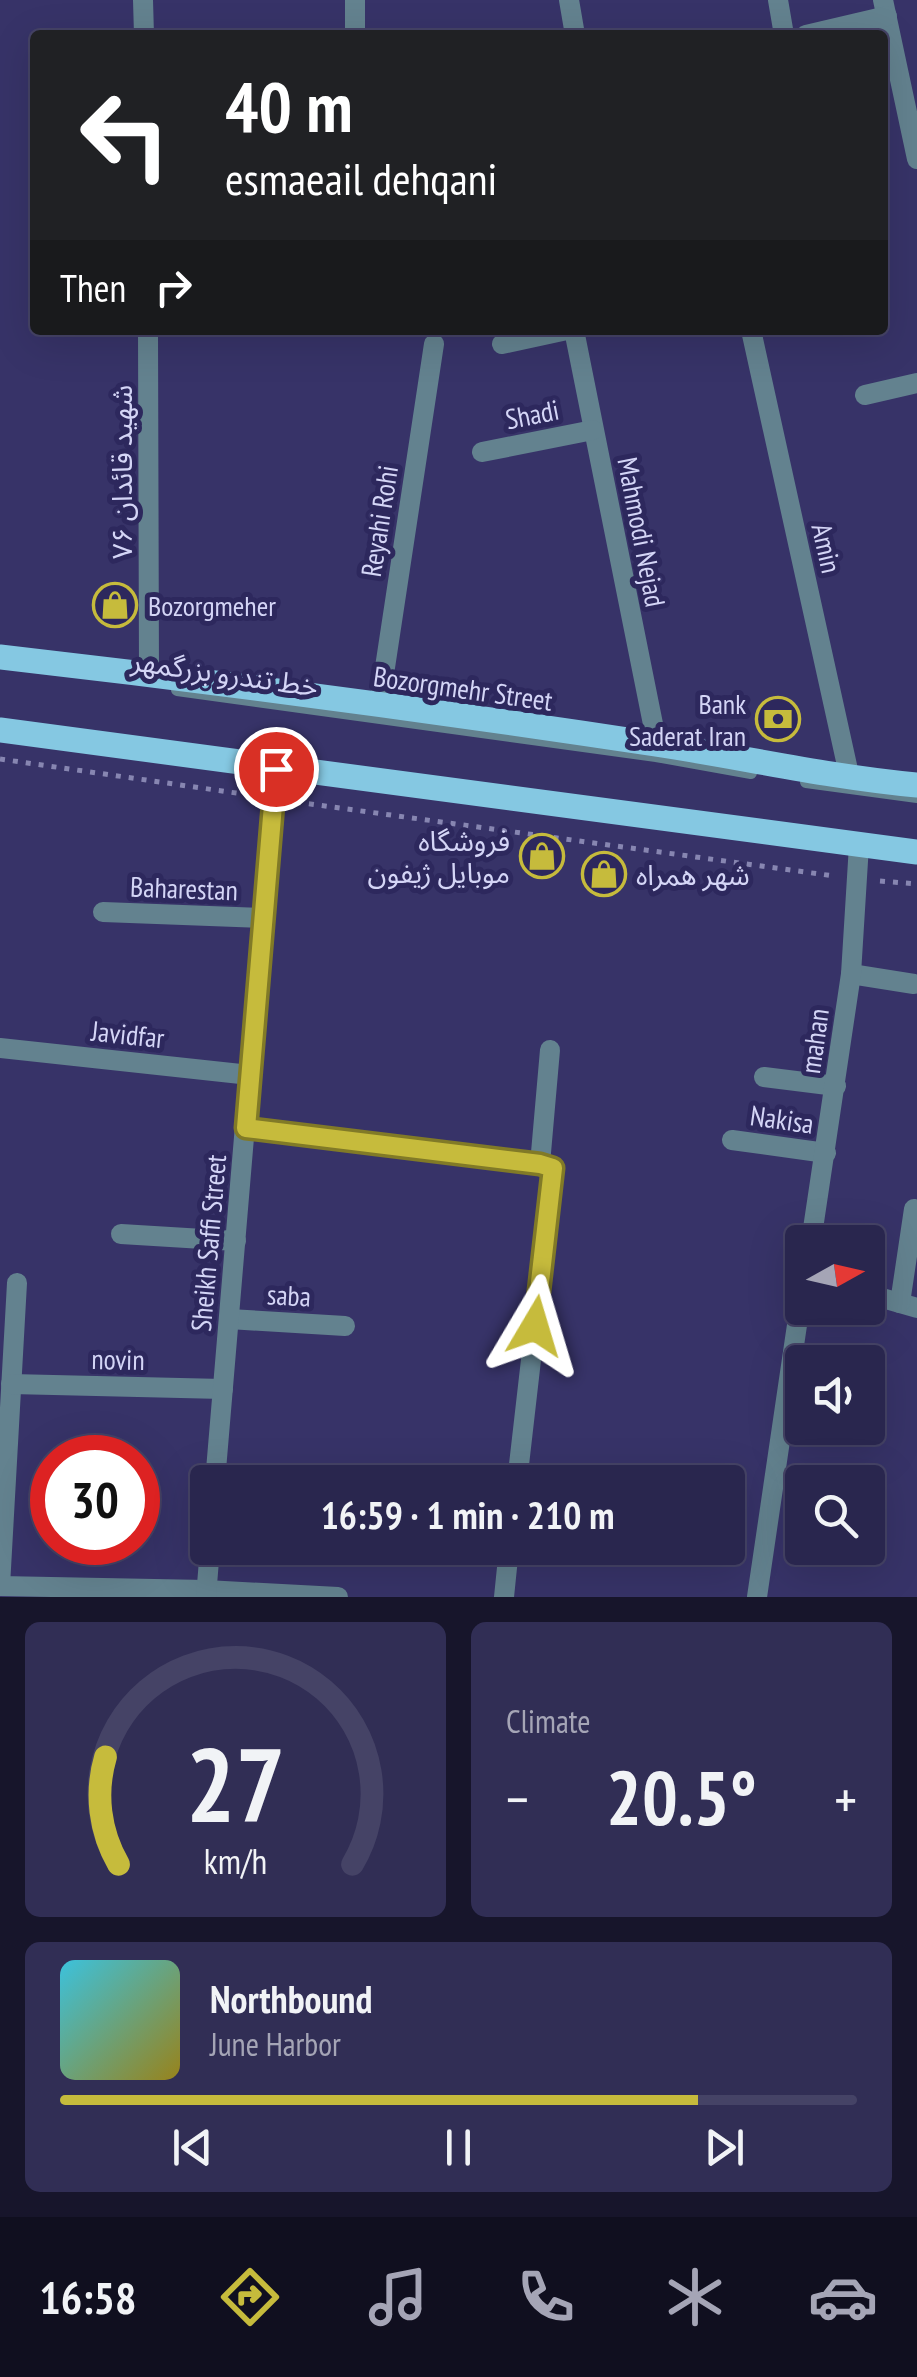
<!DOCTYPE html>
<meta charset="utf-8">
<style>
body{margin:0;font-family:"PT Sans Narrow","Noto Sans Arabic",sans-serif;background:#312e55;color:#f1f3f6;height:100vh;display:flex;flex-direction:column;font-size:38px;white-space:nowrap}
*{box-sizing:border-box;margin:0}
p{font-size:32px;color:#a5a5b6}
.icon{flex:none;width:55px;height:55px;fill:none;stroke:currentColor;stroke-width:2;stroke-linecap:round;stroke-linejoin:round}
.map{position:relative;height:1597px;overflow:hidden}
.drawer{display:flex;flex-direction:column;gap:25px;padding:25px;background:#17152b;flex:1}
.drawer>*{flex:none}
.guide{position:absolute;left:30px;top:30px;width:858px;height:305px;border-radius:10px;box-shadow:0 10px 40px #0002,0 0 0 2px #454366;background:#202124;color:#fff;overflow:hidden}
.needle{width:65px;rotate:82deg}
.buttons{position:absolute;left:785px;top:1225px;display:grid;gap:20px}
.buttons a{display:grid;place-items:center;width:100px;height:100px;border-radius:10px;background:#29264e;box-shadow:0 10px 40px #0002,0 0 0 2px #454366;font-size:50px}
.speed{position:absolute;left:30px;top:1435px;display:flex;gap:20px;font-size:50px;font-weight:700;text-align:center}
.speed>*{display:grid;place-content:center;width:130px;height:130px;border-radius:50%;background:#29264e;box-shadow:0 10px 40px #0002,0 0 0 2px #454366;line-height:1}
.speed .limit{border:15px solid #d22;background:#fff;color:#111}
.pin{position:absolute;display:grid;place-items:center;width:85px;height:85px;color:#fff;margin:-42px;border:5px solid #fff;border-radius:50%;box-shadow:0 2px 10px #0007}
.me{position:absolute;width:110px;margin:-55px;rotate:7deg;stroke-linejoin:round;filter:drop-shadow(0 0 8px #0008)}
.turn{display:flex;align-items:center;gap:35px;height:210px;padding:0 30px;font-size:45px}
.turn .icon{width:130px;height:130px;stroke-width:2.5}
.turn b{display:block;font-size:70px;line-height:85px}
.then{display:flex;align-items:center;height:95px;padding:0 30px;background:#0003;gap:20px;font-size:38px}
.big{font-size:75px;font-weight:800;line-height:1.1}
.drawer .card{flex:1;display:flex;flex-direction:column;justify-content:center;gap:15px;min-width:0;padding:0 35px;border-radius:15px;background:#312e55}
.drawer .dial{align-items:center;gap:0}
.dial svg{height:260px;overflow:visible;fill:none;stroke:#454366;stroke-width:7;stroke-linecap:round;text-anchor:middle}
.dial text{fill:#f1f3f6;stroke:none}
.song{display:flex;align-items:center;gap:30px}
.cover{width:120px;height:120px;border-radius:15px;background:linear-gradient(135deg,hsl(190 70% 55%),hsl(50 70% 35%))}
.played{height:10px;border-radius:5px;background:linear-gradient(90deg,#c6bb3c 80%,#454366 80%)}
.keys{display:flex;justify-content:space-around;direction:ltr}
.heat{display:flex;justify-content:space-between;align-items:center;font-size:55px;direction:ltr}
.drawer .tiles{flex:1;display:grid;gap:25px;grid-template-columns:1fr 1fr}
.card:last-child{grid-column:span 2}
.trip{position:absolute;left:190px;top:1465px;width:555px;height:100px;border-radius:10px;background:#29264e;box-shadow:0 10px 40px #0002,0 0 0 2px #454366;font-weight:800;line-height:100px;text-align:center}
.tab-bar{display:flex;height:160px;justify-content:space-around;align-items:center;background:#100f1f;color:#a5a5b6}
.tab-bar .icon{width:70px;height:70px}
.tab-bar .on{color:#c6bb3c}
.tab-bar b{font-size:45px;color:#f1f3f6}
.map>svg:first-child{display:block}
</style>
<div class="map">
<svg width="917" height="1597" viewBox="0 0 917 1597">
<rect width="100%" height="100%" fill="#373368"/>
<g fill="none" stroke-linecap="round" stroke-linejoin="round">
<!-- path -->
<g stroke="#8786b1" stroke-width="5" stroke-dasharray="5 8" stroke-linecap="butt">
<path d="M 0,759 L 250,795"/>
<path d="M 296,802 L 834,876"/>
<path d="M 880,881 L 917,884"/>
</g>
<!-- service -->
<g stroke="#63828f" stroke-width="12">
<path d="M 177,690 L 656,756 L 751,773"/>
<path d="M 806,782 L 917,797"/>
</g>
<!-- minor -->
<g stroke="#63828f" stroke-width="20">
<path d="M 143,0 L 144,35"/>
<path d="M 355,0 L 355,35"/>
<path d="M 569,0 L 575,35"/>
<path d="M 778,0 L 784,35"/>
<path d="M 883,0 L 917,159"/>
<path d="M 806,35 L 887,16"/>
<path d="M 148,330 L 149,674"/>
<path d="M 574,330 L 657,744"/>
<path d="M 751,330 L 850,779"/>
<path d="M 502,344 L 567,330"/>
<path d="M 865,395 L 917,383"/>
<path d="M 482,452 L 593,430"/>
<path d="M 379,707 L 434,344"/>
<path d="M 103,912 L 263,918"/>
<path d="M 851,974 L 914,984"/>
<path d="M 0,1048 L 250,1075"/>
<path d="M 764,1077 L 836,1086"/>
<path d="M 246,1128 L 540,1164 L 553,1168 L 517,1482"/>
<path d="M 732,1140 L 826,1153"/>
<path d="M 540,1164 L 550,1050"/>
<path d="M 121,1234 L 236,1241"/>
<path d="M 811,1242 L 851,974 L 859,845"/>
<path d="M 17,1283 L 0,1586 L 206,1590 L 338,1597"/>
<path d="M 868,1294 L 917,1308"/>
<path d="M 900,1303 L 914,1209"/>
<path d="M 229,1319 L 345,1326"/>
<path d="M 11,1384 L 223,1389"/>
<path d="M 504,1597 L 509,1548"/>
<path d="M 757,1597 L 802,1291"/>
</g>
<!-- tertiary -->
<g stroke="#63828f" stroke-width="20">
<path d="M 215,1482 L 275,769"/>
<path d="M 206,1597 L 210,1548"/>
</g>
<!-- primary -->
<g stroke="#85c8e2" stroke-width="25">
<path d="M 0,657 C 218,682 437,711 655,744 C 742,757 829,777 917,785"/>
<path d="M 0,730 L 917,852"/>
</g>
</g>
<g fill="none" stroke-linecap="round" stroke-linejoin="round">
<defs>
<path id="route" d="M 276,769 L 246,1128 L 540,1164 L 553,1168 L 535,1326"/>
</defs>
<!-- route casing -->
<use href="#route" stroke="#817a27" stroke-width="25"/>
<!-- route -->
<use href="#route" stroke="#c6bb3c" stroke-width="18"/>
</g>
<!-- icons -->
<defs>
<symbol id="shop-ring" viewBox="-11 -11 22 22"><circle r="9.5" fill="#2d285d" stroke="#c6bb3c" stroke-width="1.5"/><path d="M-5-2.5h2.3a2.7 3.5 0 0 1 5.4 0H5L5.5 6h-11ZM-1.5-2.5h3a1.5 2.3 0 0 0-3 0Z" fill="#c6bb3c"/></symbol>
<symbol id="bank-ring" viewBox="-11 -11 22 22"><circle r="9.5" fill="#2d285d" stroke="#c6bb3c" stroke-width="1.5"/><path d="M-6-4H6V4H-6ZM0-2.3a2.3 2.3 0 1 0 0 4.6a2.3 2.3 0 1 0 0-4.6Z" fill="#c6bb3c"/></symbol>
</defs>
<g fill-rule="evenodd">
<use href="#shop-ring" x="90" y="580" width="50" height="50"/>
<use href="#bank-ring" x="753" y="694" width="50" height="50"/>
<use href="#shop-ring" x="517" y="831" width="50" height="50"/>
<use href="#shop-ring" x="579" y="849" width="50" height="50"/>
</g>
<g text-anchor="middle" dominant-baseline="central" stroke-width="10" stroke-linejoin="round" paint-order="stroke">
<!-- street labels -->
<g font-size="28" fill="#d4d5f6" stroke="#2d285d">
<text transform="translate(532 414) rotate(-11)">Shadi</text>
<text transform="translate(121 472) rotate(-90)">شهید قائدان ۷۶</text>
<text transform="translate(379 521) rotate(-81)">Reyahi Rohi</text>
<text transform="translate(642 532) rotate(79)">Mahmodi Nejad</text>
<text transform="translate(827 548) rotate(77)">Amin</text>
<text transform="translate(225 673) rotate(8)">خط تندرو بزرگمهر</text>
<text transform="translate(463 688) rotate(8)">Bozorgmehr Street</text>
<text transform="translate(184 888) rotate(2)">Baharestan</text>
<text transform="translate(128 1034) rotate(6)">Javidfar</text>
<text transform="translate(814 1041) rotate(-82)">mahan</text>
<text transform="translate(782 1119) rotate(8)">Nakisa</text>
<text transform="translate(208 1243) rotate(-85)">Sheikh Saffi Street</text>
<text transform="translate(289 1295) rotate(3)">saba</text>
<text transform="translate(118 1359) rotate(1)">novin</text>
</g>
<!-- poi labels -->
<g font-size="28" fill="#d4d5f6" stroke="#2d285d" text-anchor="start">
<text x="148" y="605">Bozorgmeher</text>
<text x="746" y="703" text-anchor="end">Bank<tspan x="746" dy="32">Saderat Iran</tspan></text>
<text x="510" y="840" text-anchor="end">فروشگاه<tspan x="510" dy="32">موبایل ژیفون</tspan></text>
<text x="636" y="874">شهر همراه</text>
</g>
</g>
</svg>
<div class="buttons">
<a><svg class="needle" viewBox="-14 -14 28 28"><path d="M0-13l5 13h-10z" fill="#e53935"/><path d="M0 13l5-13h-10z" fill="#a5a5b6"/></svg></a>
<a><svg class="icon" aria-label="sound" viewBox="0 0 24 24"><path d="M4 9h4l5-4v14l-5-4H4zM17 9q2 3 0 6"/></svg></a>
<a><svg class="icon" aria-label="search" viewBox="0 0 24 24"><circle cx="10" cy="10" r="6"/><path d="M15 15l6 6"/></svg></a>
</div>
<div class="speed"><div class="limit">30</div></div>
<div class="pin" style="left:276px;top:769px;background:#d93025"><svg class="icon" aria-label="arrive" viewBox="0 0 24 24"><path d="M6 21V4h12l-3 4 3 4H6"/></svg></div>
<svg class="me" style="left:535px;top:1326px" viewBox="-20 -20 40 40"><path d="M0-17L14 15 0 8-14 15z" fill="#c6bb3c" stroke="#fff" stroke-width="4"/></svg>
<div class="trip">16:59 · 1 min · 210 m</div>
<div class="guide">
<div class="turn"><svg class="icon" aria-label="left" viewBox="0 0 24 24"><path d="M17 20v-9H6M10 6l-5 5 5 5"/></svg><div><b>40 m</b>esmaeail dehqani</div></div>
<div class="then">Then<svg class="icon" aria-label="right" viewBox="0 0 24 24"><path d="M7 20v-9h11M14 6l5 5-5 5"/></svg></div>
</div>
</div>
<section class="drawer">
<div class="tiles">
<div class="card dial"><svg viewBox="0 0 100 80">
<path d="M14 69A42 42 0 1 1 86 69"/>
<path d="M14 69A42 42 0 0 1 10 36" stroke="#c6bb3c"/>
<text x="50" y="56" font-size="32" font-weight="700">27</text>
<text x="50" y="72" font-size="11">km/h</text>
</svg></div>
<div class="card"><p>Climate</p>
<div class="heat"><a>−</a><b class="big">20.5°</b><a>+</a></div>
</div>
<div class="card">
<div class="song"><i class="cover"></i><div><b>Northbound</b><p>June Harbor</p></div></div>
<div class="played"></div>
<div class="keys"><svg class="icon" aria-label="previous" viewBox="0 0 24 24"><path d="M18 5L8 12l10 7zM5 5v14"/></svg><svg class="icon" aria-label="pause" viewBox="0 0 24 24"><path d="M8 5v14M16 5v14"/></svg><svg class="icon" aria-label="next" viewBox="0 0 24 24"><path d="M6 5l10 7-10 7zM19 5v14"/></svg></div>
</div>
</div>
</section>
<nav class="tab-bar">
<b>16:58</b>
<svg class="icon on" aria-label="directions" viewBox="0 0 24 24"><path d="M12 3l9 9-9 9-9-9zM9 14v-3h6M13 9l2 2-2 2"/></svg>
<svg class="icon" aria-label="music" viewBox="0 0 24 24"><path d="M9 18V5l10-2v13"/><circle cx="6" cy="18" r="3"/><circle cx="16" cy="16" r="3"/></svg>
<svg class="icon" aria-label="phone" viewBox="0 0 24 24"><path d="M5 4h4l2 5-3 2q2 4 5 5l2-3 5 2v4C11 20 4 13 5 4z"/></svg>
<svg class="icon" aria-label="climate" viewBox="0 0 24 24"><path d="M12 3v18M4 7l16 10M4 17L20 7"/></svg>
<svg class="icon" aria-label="car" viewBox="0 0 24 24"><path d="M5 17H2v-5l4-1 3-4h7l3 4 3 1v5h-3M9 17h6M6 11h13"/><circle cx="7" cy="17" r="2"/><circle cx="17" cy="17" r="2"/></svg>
</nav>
